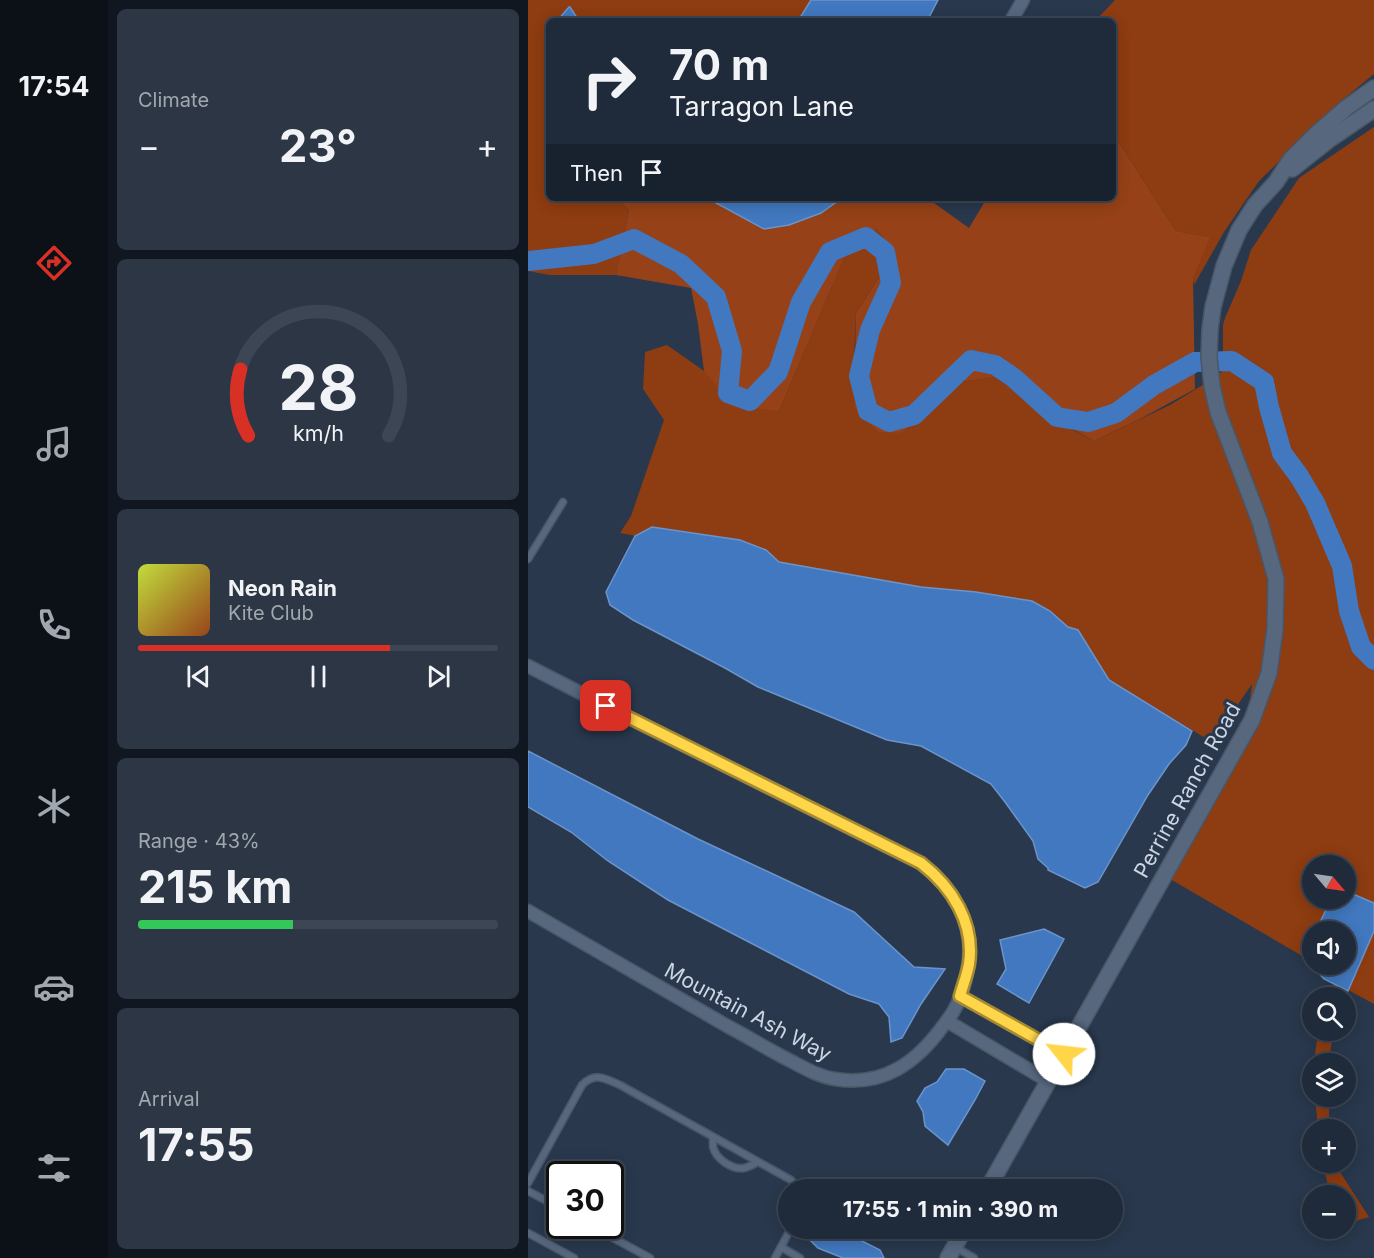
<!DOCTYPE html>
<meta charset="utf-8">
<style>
body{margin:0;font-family:Inter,sans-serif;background:#2c3645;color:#f1f3f6;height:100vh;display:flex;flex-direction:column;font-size:22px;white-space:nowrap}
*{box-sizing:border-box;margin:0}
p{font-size:20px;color:#a1a7af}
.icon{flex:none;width:33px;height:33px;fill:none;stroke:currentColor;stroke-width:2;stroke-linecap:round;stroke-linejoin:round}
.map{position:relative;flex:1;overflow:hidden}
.side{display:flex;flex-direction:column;gap:9px;padding:9px;background:#111720;width:420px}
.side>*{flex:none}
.banner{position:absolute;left:18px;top:18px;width:570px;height:183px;border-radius:9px;box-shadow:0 3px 15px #0003,0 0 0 2px #3c4654;background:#1f2a3a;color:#f1f3f6;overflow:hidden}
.needle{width:39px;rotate:119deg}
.fabs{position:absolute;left:774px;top:855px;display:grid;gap:12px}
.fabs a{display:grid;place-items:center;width:54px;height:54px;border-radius:50%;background:#1f2a3a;box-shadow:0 3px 15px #0003,0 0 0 2px #3c4654;font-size:30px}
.speed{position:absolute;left:18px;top:1161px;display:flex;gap:12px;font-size:30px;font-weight:700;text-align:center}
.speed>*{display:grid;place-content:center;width:78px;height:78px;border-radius:50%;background:#1f2a3a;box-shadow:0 3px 15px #0003,0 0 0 2px #3c4654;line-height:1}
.speed .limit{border:3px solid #111;border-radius:9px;background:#fff;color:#111}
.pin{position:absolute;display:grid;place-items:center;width:51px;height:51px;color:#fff;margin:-26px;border-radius:12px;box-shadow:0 3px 9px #0006}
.me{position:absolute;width:66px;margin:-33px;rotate:299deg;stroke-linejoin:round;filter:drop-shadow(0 0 4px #0008)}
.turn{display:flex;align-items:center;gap:21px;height:126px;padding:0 24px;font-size:27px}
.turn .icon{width:78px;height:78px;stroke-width:2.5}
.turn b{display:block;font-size:42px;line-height:51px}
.then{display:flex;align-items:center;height:57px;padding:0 24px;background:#0003;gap:12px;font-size:22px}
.big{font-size:45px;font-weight:700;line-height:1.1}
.side .widget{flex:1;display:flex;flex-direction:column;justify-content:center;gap:9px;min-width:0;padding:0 21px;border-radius:9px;background:#2c3645}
.side .dial{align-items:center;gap:0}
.dial svg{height:156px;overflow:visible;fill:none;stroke:#3c4654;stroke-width:7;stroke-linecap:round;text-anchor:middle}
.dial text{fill:#f1f3f6;stroke:none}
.song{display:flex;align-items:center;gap:18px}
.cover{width:72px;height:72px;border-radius:9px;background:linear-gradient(135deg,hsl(70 70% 55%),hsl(20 70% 35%))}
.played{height:6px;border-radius:3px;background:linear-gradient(90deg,#d93025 70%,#3c4654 70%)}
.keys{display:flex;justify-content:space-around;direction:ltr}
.heat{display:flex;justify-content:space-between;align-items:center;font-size:33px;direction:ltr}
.charge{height:9px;border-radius:4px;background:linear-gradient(90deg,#34c759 43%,#3c4654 0)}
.trip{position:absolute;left:250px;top:1179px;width:345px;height:60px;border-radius:30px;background:#1f2a3a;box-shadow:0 3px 15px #0003,0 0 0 2px #3c4654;font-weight:700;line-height:60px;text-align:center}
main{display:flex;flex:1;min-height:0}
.menu{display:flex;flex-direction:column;width:108px;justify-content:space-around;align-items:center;background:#0c1117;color:#a1a7af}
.menu .icon{width:42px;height:42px}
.menu .active{color:#d93025}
.menu b{font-size:27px;color:#f1f3f6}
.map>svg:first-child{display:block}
</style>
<main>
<nav class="menu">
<b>17:54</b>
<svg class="icon active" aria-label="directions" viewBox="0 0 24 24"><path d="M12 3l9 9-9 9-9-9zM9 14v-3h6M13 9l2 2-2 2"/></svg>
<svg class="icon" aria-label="music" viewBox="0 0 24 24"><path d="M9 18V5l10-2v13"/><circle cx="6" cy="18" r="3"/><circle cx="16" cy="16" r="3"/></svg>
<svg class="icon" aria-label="phone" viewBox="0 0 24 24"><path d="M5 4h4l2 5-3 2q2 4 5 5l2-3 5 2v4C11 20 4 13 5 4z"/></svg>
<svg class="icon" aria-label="climate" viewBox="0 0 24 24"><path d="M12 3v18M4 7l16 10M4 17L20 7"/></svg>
<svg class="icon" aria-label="car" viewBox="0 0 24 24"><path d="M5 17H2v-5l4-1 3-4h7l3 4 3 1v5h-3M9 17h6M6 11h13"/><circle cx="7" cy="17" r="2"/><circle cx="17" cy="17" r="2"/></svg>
<svg class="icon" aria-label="filters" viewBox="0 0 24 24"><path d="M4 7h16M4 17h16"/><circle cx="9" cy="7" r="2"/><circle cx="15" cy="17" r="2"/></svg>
</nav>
<section class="side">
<div class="widget"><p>Climate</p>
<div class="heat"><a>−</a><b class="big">23°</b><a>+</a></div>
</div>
<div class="widget dial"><svg viewBox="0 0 100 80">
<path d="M14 69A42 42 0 1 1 86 69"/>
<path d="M14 69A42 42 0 0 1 10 35" stroke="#d93025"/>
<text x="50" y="56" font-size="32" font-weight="700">28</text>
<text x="50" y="72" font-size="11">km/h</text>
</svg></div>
<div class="widget">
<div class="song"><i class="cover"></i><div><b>Neon Rain</b><p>Kite Club</p></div></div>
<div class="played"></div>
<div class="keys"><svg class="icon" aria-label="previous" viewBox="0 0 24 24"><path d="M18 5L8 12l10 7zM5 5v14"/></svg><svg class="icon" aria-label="pause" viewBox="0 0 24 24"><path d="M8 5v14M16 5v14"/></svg><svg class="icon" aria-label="next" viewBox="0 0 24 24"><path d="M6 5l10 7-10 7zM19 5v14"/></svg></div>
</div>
<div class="widget"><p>Range · 43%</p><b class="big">215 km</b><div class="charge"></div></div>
<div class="widget"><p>Arrival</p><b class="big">17:55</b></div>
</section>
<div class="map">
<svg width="846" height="1258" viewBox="0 0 846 1258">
<rect width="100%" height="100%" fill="#29384d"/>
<!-- green -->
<g fill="#8e3c11">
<path d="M 0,0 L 283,0 L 270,21 L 51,21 L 41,7 L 29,21 L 21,21 L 21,35 L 17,42 L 21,60 L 21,198 L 87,198 L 101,210 L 88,275 L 21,275 L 0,271 Z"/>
<path d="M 587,0 L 846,0 L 846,74 L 807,106 L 731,181 L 696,232 L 666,285 L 665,279 L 681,237 L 648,231 L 585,133 L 585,21 L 567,21 Z"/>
<path d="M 846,127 L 846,903 L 818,891 L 818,866 L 784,866 L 784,898 L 803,899 L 788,931 L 784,932 L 784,939 L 776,957 L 642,879 L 729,723 L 754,580 L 696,411 L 689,375 L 695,371 L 695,325 L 697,318 L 713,281 L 723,250 L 771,178 Z"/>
<path d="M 348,229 L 367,252 L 328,313 L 326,363 L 326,407 L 374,433 L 432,382 L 467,377 L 542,428 L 566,441 L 642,405 L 678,383 L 726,524 L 742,579 L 741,628 L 735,671 L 720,713 L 724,684 L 684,742 L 581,680 L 550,630 L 540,627 L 522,611 L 476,597 L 448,592 L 393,587 L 251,562 L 238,550 L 212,540 L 141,529 L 108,536 L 92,533 L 103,516 L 136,420 L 115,389 L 117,352 L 139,345 L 179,373 L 251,411 L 323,241 Z"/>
<path d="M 846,931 L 846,1004 L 820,990 L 818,998 L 796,998 L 806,984 L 820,991 Z"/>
<path d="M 790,1031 L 806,1031 L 800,1063 L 786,1063 Z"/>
<path d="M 787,1097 L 801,1097 L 801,1129 L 790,1129 Z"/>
<path d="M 794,1163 L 809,1163 L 812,1172 L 841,1217 L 818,1224 L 818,1196 L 803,1195 Z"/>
</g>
<!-- forest -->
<path fill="#964117" d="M 585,133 L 648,231 L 682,237 L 665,279 L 667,389 L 612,419 L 566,441 L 536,424 L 468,377 L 432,382 L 374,433 L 350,432 L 326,407 L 328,313 L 367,252 L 348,229 L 316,258 L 251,411 L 205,406 L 176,371 L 170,324 L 163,288 L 88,275 L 101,210 L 87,198 L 179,198 L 237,229 L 293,213 L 314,198 L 399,198 L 441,228 L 459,198 L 585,198 Z"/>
<!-- water -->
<g fill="#4178bf" stroke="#6b94ca" stroke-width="1.5">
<path d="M 283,0 L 410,0 L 399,21 L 270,21 Z"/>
<path d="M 42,7 L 51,21 L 29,21 L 41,7 Z"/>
<path d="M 179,198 L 314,198 L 293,213 L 261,225 L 236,229 Z"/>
<path d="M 124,527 L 212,540 L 238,550 L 251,562 L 393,587 L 448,592 L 504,601 L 522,611 L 540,627 L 550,630 L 581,680 L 664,731 L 658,745 L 641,764 L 620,795 L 570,882 L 557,888 L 520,870 L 520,868 L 510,859 L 505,841 L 477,802 L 463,784 L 393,746 L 359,740 L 230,687 L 197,668 L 105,620 L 82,605 L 78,592 L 107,536 Z"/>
<path d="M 0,751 L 170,839 L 326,912 L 386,967 L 417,969 L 393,1004 L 374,1038 L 363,1042 L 361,1017 L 351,1004 L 321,994 L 140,900 L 80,861 L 43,832 L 0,807 Z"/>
<path d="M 818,891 L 846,903 L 846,931 L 820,991 L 796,979 L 776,957 L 784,939 L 784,964 L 818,964 L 818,932 L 788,931 L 803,899 L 818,898 Z"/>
<path d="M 516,929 L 536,939 L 501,1003 L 469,984 L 478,969 L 472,940 Z"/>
<path d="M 418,1069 L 436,1069 L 457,1081 L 447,1100 L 420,1145 L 397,1126 L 395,1112 L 389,1101 L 397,1088 L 409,1082 Z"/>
<path d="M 285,1229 L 331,1229 L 334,1241 L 352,1250 L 356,1258 L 315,1258 L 290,1248 L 280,1238 Z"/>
</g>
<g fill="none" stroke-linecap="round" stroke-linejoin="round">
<!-- river -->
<path stroke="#4178bf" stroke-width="20" d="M 0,261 L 66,254 L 106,239 L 153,264 L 188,297 L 204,351 L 200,393 L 222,401 L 250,372 L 273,302 L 302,252 L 338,237 L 357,252 L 363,283 L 342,330 L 331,376 L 340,411 L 361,422 L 386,415 L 443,360 L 467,365 L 486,378 L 529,417 L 560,422 L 588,413 L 626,385 L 667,362 L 704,361 L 736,382 L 741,407 L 754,453 L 771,476 L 787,503 L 814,566 L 821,611 L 833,647 L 846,660"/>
<defs>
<g id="service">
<path d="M 0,559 L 35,502"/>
<path d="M 185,1137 C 185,1138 185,1146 185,1147 C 188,1159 204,1170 216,1168 C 221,1167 226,1164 230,1162"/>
<path d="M 0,1183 L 54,1085 C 67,1072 77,1078 92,1085 L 263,1180 L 271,1190"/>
<path d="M 0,1191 L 32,1208"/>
<path d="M 63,1226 L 122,1258"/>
<path d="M 0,1233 L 46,1258"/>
<path d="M 253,1247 L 263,1228"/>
<path d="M 427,1247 L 446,1258"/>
<path d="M 247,1258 L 253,1247 L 272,1258"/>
</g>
<g id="minor">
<path d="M 483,21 L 495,0"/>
<path d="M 0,666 L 117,726 L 392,863 C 418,882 438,909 441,942 C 443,962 436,994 425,1012 C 422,1017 418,1022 415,1026 C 388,1063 355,1087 307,1079 C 288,1076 273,1066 257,1058 C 238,1048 220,1037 201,1027 C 134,988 67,950 0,911"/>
<path d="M 432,996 L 535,1054"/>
<path d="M 419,1021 L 520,1081"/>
</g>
<g id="tertiary">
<path d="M 764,169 L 802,139 L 846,109"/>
<path d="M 459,1190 L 724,720 L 741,673 L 747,629 L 748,579 L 732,522 L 690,412 L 684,386 L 681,357 L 682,329 L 685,307 L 696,266 L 711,230 L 727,205 L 748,182 L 763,159 L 786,136 L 818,108 L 846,88"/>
<path d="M 420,1258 L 437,1228"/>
</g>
</defs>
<!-- service casing -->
<use href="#service" stroke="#495667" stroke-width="9"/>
<!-- minor casing -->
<use href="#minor" stroke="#495667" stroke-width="15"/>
<!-- tertiary casing -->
<use href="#tertiary" stroke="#495667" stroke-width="18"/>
<!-- service -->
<use href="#service" stroke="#56677e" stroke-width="6"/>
<!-- minor -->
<use href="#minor" stroke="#56677e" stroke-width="12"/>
<!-- tertiary -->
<use href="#tertiary" stroke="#56677e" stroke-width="15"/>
</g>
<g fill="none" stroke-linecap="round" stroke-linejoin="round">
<defs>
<path id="route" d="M 78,706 L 393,863 C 424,887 447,923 441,964 C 439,975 435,985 432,996 L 536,1054"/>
</defs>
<!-- route casing -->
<use href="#route" stroke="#a68a30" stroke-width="15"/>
<!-- route -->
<use href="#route" stroke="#ffd54a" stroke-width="10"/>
</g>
<g text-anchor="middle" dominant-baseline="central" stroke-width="6" stroke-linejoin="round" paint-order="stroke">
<!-- street labels -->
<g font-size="21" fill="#ccd5e2" stroke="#29384d">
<text transform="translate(659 790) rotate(-61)">Perrine Ranch Road</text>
<text transform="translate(220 1012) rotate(28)">Mountain Ash Way</text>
</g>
</g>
</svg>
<div class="fabs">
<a><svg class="needle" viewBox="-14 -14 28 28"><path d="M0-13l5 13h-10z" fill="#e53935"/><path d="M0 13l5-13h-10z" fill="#a1a7af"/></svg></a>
<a><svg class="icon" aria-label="sound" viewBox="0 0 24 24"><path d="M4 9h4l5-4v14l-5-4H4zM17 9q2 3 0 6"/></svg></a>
<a><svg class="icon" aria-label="search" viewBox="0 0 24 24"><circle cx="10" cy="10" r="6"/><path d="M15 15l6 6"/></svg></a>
<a><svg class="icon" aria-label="layers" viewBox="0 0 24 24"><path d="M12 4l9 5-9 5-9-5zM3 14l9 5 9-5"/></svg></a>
<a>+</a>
<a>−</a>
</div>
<div class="speed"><div class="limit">30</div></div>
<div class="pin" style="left:78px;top:706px;background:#d93025"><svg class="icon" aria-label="arrive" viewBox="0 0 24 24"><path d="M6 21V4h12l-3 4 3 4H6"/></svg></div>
<svg class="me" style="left:536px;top:1054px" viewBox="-20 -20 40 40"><circle r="19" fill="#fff"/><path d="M0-13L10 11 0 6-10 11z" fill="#ffd54a"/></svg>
<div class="trip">17:55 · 1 min · 390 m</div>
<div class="banner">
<div class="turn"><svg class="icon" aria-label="right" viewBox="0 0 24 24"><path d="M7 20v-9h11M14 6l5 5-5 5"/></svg><div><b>70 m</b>Tarragon Lane</div></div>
<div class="then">Then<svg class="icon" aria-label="arrive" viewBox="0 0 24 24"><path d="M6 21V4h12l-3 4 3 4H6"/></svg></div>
</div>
</div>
</main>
